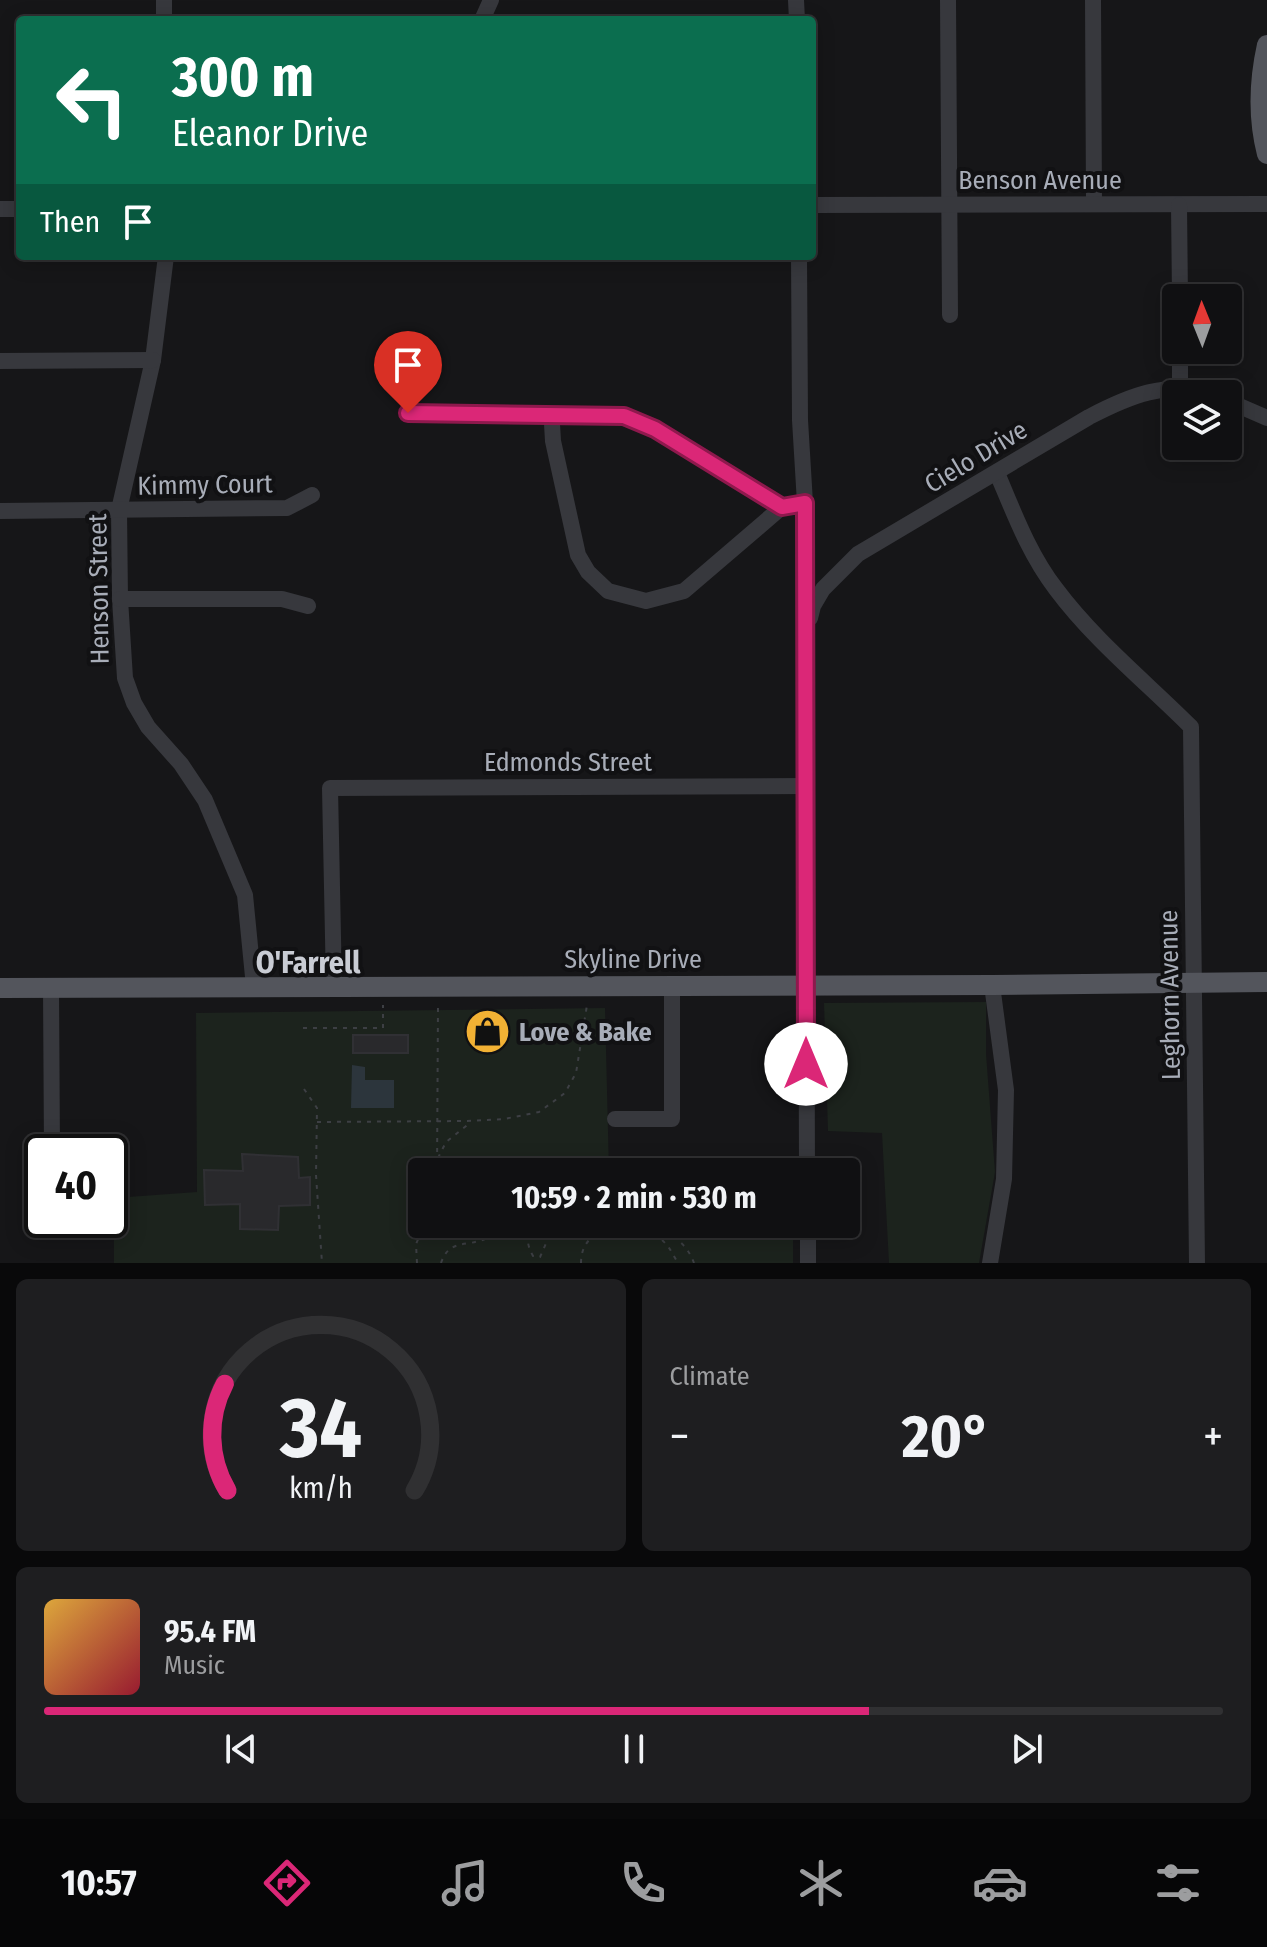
<!DOCTYPE html>
<meta charset="utf-8">
<style>
body{margin:0;font-family:"Fira Sans Condensed",sans-serif;background:#1e1e20;color:#f1f3f6;height:100vh;display:flex;flex-direction:column;font-size:30px;white-space:nowrap}
*{box-sizing:border-box;margin:0}
p{font-size:26px;color:#9c9d9f}
.icon{flex:none;width:44px;height:44px;fill:none;stroke:currentColor;stroke-width:2;stroke-linecap:round;stroke-linejoin:round}
.map{position:relative;height:1263px;overflow:hidden}
.panel{display:flex;flex-direction:column;gap:16px;padding:16px;background:#09090a;flex:1}
.panel>*{flex:none}
.banner{position:absolute;left:16px;top:16px;width:800px;height:244px;border-radius:8px;box-shadow:0 4px 20px #0003,0 0 0 2px #303032;background:#0b6e4f;color:#fff;overflow:hidden}
.needle{width:52px;rotate:359deg}
.fabs{position:absolute;left:1162px;top:284px;display:grid;gap:16px}
.fabs a{display:grid;place-items:center;width:80px;height:80px;border-radius:8px;background:#101012;box-shadow:0 4px 20px #0003,0 0 0 2px #303032;font-size:40px}
.speed{position:absolute;left:24px;top:1134px;display:flex;gap:16px;font-size:40px;font-weight:700;text-align:center}
.speed>*{display:grid;place-content:center;width:104px;height:104px;border-radius:50%;background:#101012;box-shadow:0 4px 20px #0003,0 0 0 2px #303032;line-height:1}
.speed .limit{border:4px solid #111;border-radius:12px;background:#fff;color:#111}
.pin{position:absolute;display:grid;place-items:center;width:68px;height:68px;color:#fff;margin:-82px -34px;border-radius:50% 50% 50% 0;rotate:-45deg;box-shadow:0 0 8px #0007}
.pin .icon{rotate:45deg}
.me{position:absolute;width:88px;margin:-44px;rotate:0deg;stroke-linejoin:round;filter:drop-shadow(0 0 6px #0008)}
.turn{display:flex;align-items:center;gap:28px;height:168px;padding:0 24px;font-size:36px}
.turn .icon{width:104px;height:104px;stroke-width:2.5}
.turn b{display:block;font-size:56px;line-height:68px}
.then{display:flex;align-items:center;height:76px;padding:0 24px;background:#0003;gap:16px;font-size:30px}
.big{font-size:60px;font-weight:700;line-height:1.1}
.panel .card{flex:1;display:flex;flex-direction:column;justify-content:center;gap:12px;min-width:0;padding:0 28px;border-radius:12px;background:#1e1e20}
.panel .dial{align-items:center;gap:0}
.dial svg{height:208px;overflow:visible;fill:none;stroke:#303032;stroke-width:7;stroke-linecap:round;text-anchor:middle}
.dial text{fill:#f1f3f6;stroke:none}
.song{display:flex;align-items:center;gap:24px}
.cover{width:96px;height:96px;border-radius:12px;background:linear-gradient(135deg,hsl(40 70% 55%),hsl(350 70% 35%))}
.played{height:8px;border-radius:4px;background:linear-gradient(90deg,#db2777 70%,#303032 70%)}
.keys{display:flex;justify-content:space-around;direction:ltr}
.heat{display:flex;justify-content:space-between;align-items:center;font-size:44px;direction:ltr}
.panel .tiles{flex:1;display:grid;gap:16px;grid-template-columns:1fr 1fr}
.card:last-child{grid-column:span 2}
.trip{position:absolute;left:408px;top:1158px;width:452px;height:80px;border-radius:8px;background:#101012;box-shadow:0 4px 20px #0003,0 0 0 2px #303032;font-weight:700;line-height:80px;text-align:center}
.tabs{display:flex;height:128px;justify-content:space-around;align-items:center;background:#060607;color:#9c9d9f}
.tabs .icon{width:56px;height:56px}
.tabs .active{color:#db2777}
.tabs b{font-size:36px;color:#f1f3f6}
.map>svg:first-child{display:block}
</style>
<div class="map">
<svg width="1267" height="1263" viewBox="0 0 1267 1263">
<rect width="100%" height="100%" fill="#161618"/>
<!-- green -->
<g fill="#1c231d">
<path d="M 986,1002 L 986,1054 L 995,1172 L 979,1263 L 889,1263 L 882,1133 L 828,1131 L 824,1003 Z"/>
<path d="M 605,1008 L 609,1172 L 422,1172 L 422,1224 L 793,1224 L 793,1263 L 114,1263 L 114,1198 L 197,1192 L 196,1013 Z"/>
</g>
<!-- water -->
<path fill="#2c353c" d="M 352,1065 L 365,1067 L 365,1080 L 394,1080 L 394,1108 L 351,1108 Z"/>
<!-- building -->
<g fill="#29292c" stroke="#303034" stroke-width="2">
<rect x="353" y="1035" width="55" height="18"/>
<path d="M 242,1154 L 298,1157 L 299,1178 L 310,1177 L 310,1205 L 279,1206 L 278,1230 L 240,1229 L 240,1204 L 205,1205 L 204,1170 L 243,1171 Z"/>
</g>
<g fill="none" stroke-linecap="round" stroke-linejoin="round">
<!-- path -->
<g stroke="#3d3f44" stroke-width="2" stroke-dasharray="4 6" stroke-linecap="butt">
<path d="M 303,1028 L 383,1028 L 383,1005"/>
<path d="M 304,1089 L 317,1108 L 316,1175 L 322,1263"/>
<path d="M 317,1122 L 467,1121 L 504,1119 L 539,1112 L 565,1093 L 576,1073 L 587,1005"/>
<path d="M 438,1158 L 446,1142 L 471,1122"/>
<path d="M 437,1172 L 438,1005"/>
<path d="M 530,1224 C 527,1237 526,1243 533,1256 L 540,1257 L 551,1232 L 564,1224"/>
<path d="M 615,1224 C 648,1231 680,1226 694,1263"/>
<path d="M 655,1233 L 668,1246 L 678,1263"/>
<path d="M 417,1263 L 416,1244 L 425,1224"/>
<path d="M 441,1263 C 449,1239 466,1247 485,1239 C 493,1235 500,1229 507,1224"/>
<path d="M 581,1263 C 581,1238 600,1229 622,1227"/>
</g>
<!-- minor -->
<g stroke="#37383d" stroke-width="16">
<path d="M 164,0 L 164,20"/>
<path d="M 796,0 L 797,20"/>
<path d="M 948,0 L 950,315"/>
<path d="M 1093,0 L 1094,204"/>
<path d="M 482,20 L 491,0"/>
<path d="M 812,205 L 1267,204"/>
<path d="M 1179,205 L 1180,298"/>
<path d="M 0,209 L 20,209"/>
<path d="M 166,256 L 153,360 L 119,510 L 120,599 L 125,678 L 134,703 L 148,727 L 181,764 L 205,800 L 245,895 L 254,987"/>
<path d="M 799,256 L 800,420 L 805,503 L 807,1172"/>
<path d="M 1180,350 L 1180,389"/>
<path d="M 0,361 L 153,360"/>
<path d="M 1228,401 L 1267,418"/>
<path d="M 408,413 L 624,416 L 655,429 L 782,507 L 805,503"/>
<path d="M 555,416 L 552,424 L 553,441 L 578,555 L 588,572 L 608,591 L 646,601 L 684,591 L 782,507"/>
<path d="M 997,473 C 1014,513 1029,554 1056,589 C 1094,640 1146,682 1191,727 L 1197,1263"/>
<path d="M 0,511 L 287,508 L 312,495"/>
<path d="M 120,599 L 282,599 L 308,606"/>
<path d="M 810,618 L 813,606 L 823,589 L 858,554 L 1089,417 C 1129,396 1167,380 1212,394"/>
<path d="M 334,987 L 330,788 L 806,786"/>
<path d="M 51,988 L 52,1152"/>
<path d="M 615,1119 L 672,1119 L 672,985"/>
<path d="M 808,1224 L 808,1263"/>
<path d="M 990,1263 L 1004,1179 L 1006,1090 L 992,985"/>
</g>
<!-- major -->
<g stroke="#53555c" stroke-width="20">
<path d="M 1267,45 C 1259,81 1258,119 1267,154"/>
<path d="M 0,988 L 992,985 L 1267,982"/>
</g>
</g>
<g fill="none" stroke-linecap="round" stroke-linejoin="round">
<defs>
<path id="route" d="M 408,413 L 624,416 L 655,429 L 782,507 L 805,503 L 806,1064"/>
</defs>
<!-- route casing -->
<use href="#route" stroke="#8e194d" stroke-width="20"/>
<!-- route -->
<use href="#route" stroke="#db2777" stroke-width="14"/>
</g>
<!-- icons -->
<defs>
<symbol id="shop-disc" viewBox="-11 -11 22 22"><circle r="9.5" fill="#f2b134" stroke="#111113"/><path d="M-5-2.5h2.3a2.7 3.5 0 0 1 5.4 0H5L5.5 6h-11ZM-1.5-2.5h3a1.5 2.3 0 0 0-3 0Z" fill="#111"/></symbol>
</defs>
<g fill-rule="evenodd">
<use href="#shop-disc" x="462" y="1006" width="51" height="51"/>
</g>
<g text-anchor="middle" dominant-baseline="central" stroke-width="8" stroke-linejoin="round" paint-order="stroke">
<!-- street labels -->
<g font-size="26" fill="#a8adb8" stroke="#111113">
<text x="1040" y="180">Benson Avenue</text>
<text transform="translate(976 457) rotate(-31)">Cielo Drive</text>
<text transform="translate(205 485) rotate(-1)">Kimmy Court</text>
<text transform="translate(99 589) rotate(-91)">Henson Street</text>
<text x="568" y="762">Edmonds Street</text>
<text x="633" y="959">Skyline Drive</text>
<text transform="translate(1170 995) rotate(-91)">Leghorn Avenue</text>
</g>
<!-- poi labels -->
<g font-size="26" font-weight="bold" fill="#a8adb8" stroke="#111113" text-anchor="start">
<text x="519" y="1032">Love &amp; Bake</text>
</g>
<!-- quarter labels -->
<g font-size="30" font-weight="bold" fill="#c9ccd4" stroke="#111113">
<text x="308" y="963">O'Farrell</text>
</g>
</g>
</svg>
<div class="fabs">
<a><svg class="needle" viewBox="-14 -14 28 28"><path d="M0-13l5 13h-10z" fill="#e53935"/><path d="M0 13l5-13h-10z" fill="#9c9d9f"/></svg></a>
<a><svg class="icon" aria-label="layers" viewBox="0 0 24 24"><path d="M12 4l9 5-9 5-9-5zM3 14l9 5 9-5"/></svg></a>
</div>
<div class="speed"><div class="limit">40</div></div>
<div class="pin" style="left:408px;top:413px;background:#d93025"><svg class="icon" aria-label="arrive" viewBox="0 0 24 24"><path d="M6 21V4h12l-3 4 3 4H6"/></svg></div>
<svg class="me" style="left:806px;top:1064px" viewBox="-20 -20 40 40"><circle r="19" fill="#fff"/><path d="M0-13L10 11 0 6-10 11z" fill="#db2777"/></svg>
<div class="trip">10:59 · 2 min · 530 m</div>
<div class="banner">
<div class="turn"><svg class="icon" aria-label="left" viewBox="0 0 24 24"><path d="M17 20v-9H6M10 6l-5 5 5 5"/></svg><div><b>300 m</b>Eleanor Drive</div></div>
<div class="then">Then<svg class="icon" aria-label="arrive" viewBox="0 0 24 24"><path d="M6 21V4h12l-3 4 3 4H6"/></svg></div>
</div>
</div>
<section class="panel">
<div class="tiles">
<div class="card dial"><svg viewBox="0 0 100 80">
<path d="M14 69A42 42 0 1 1 86 69"/>
<path d="M14 69A42 42 0 0 1 13 28" stroke="#db2777"/>
<text x="50" y="56" font-size="32" font-weight="700">34</text>
<text x="50" y="72" font-size="11">km/h</text>
</svg></div>
<div class="card"><p>Climate</p>
<div class="heat"><a>−</a><b class="big">20°</b><a>+</a></div>
</div>
<div class="card">
<div class="song"><i class="cover"></i><div><b>95.4 FM</b><p>Music</p></div></div>
<div class="played"></div>
<div class="keys"><svg class="icon" aria-label="previous" viewBox="0 0 24 24"><path d="M18 5L8 12l10 7zM5 5v14"/></svg><svg class="icon" aria-label="pause" viewBox="0 0 24 24"><path d="M8 5v14M16 5v14"/></svg><svg class="icon" aria-label="next" viewBox="0 0 24 24"><path d="M6 5l10 7-10 7zM19 5v14"/></svg></div>
</div>
</div>
</section>
<nav class="tabs">
<b>10:57</b>
<svg class="icon active" aria-label="directions" viewBox="0 0 24 24"><path d="M12 3l9 9-9 9-9-9zM9 14v-3h6M13 9l2 2-2 2"/></svg>
<svg class="icon" aria-label="music" viewBox="0 0 24 24"><path d="M9 18V5l10-2v13"/><circle cx="6" cy="18" r="3"/><circle cx="16" cy="16" r="3"/></svg>
<svg class="icon" aria-label="phone" viewBox="0 0 24 24"><path d="M5 4h4l2 5-3 2q2 4 5 5l2-3 5 2v4C11 20 4 13 5 4z"/></svg>
<svg class="icon" aria-label="climate" viewBox="0 0 24 24"><path d="M12 3v18M4 7l16 10M4 17L20 7"/></svg>
<svg class="icon" aria-label="car" viewBox="0 0 24 24"><path d="M5 17H2v-5l4-1 3-4h7l3 4 3 1v5h-3M9 17h6M6 11h13"/><circle cx="7" cy="17" r="2"/><circle cx="17" cy="17" r="2"/></svg>
<svg class="icon" aria-label="filters" viewBox="0 0 24 24"><path d="M4 7h16M4 17h16"/><circle cx="9" cy="7" r="2"/><circle cx="15" cy="17" r="2"/></svg>
</nav>
